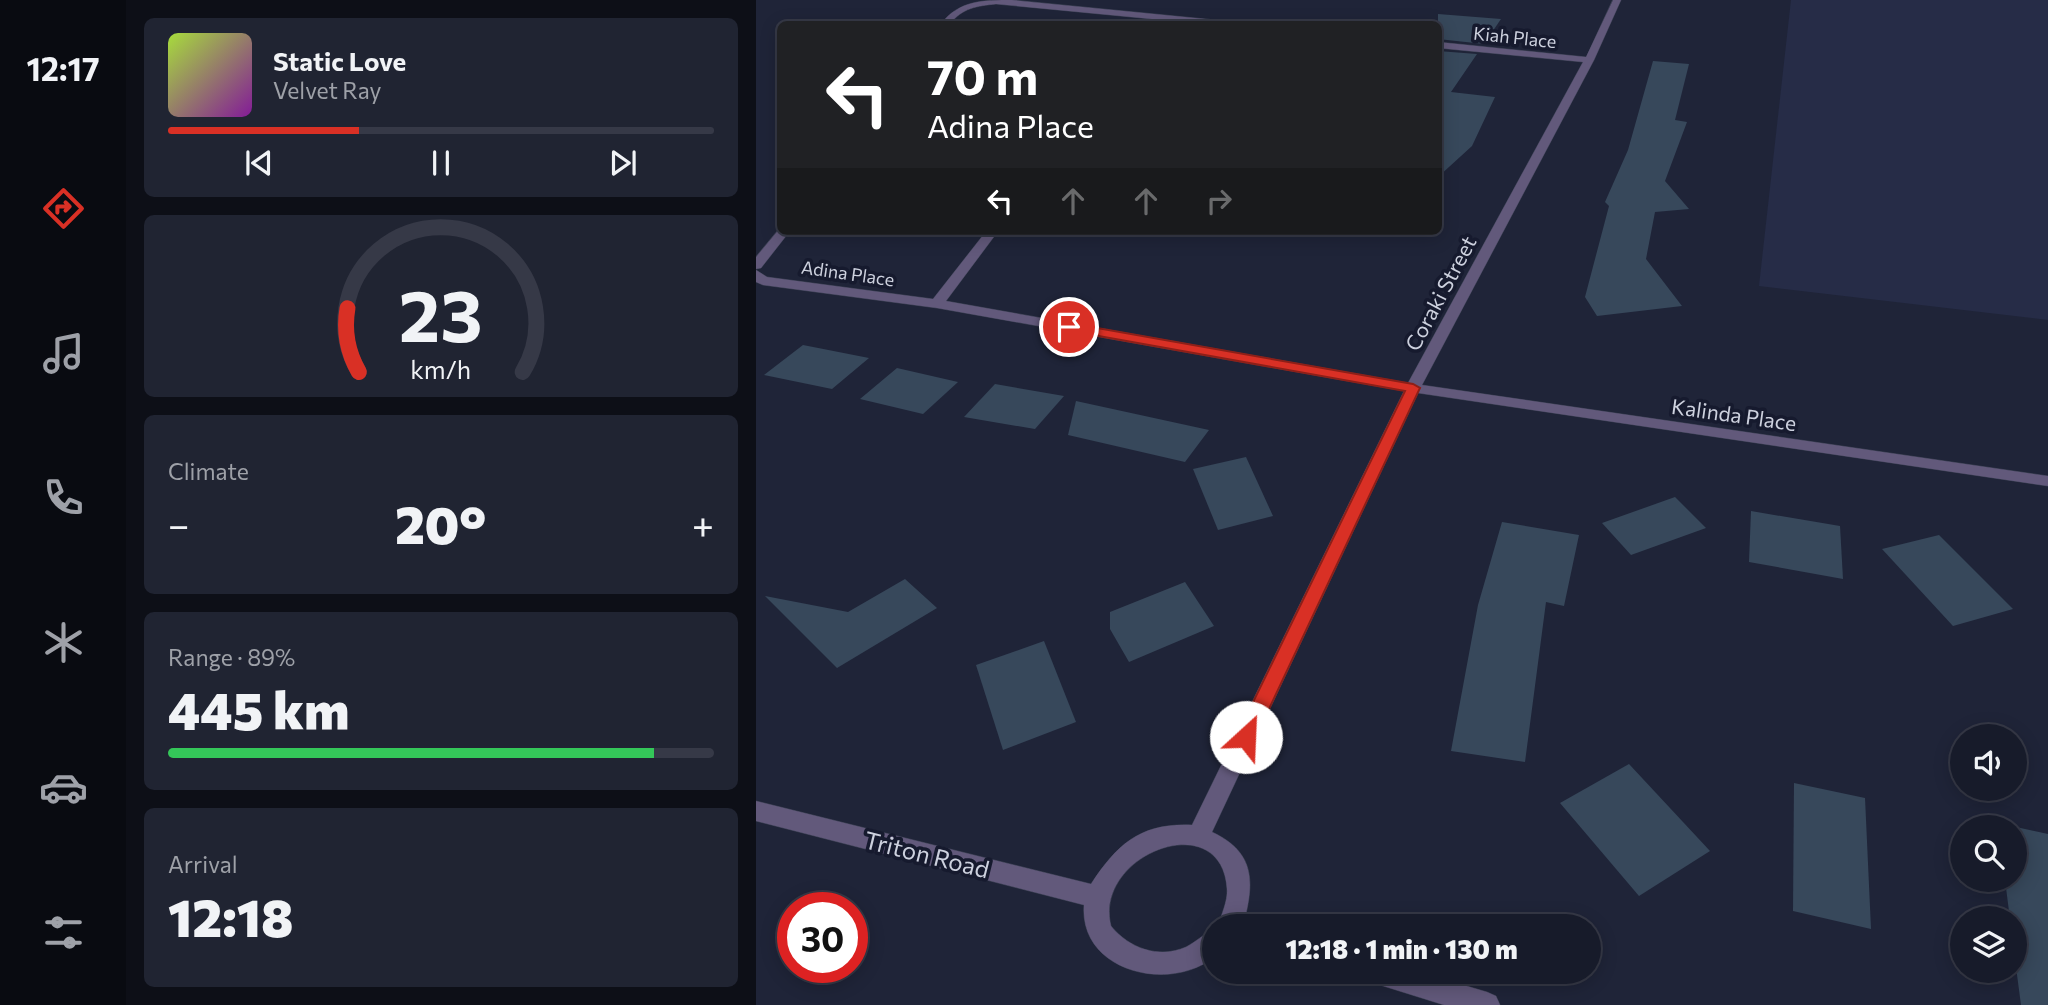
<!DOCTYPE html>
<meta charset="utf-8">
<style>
body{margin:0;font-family:Commissioner,sans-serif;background:#202432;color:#f1f3f6;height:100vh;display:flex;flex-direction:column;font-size:26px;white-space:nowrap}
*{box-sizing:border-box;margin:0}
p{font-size:23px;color:#9ea1a8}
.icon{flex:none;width:38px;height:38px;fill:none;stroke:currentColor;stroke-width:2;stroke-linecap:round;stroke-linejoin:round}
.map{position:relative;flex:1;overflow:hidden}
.side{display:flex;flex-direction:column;gap:18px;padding:18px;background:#0d0f17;width:630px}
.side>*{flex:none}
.hud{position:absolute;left:21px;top:21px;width:665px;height:214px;border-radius:10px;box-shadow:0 4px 18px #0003,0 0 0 2px #363947;background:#202124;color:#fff;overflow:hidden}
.fabs{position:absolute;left:1194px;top:724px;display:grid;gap:14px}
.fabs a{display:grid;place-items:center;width:77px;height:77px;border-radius:50%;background:#171b2a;box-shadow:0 4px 18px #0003,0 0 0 2px #363947;font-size:35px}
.speed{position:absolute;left:21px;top:892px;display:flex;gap:14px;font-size:35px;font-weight:700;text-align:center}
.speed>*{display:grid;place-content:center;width:91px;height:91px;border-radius:50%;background:#171b2a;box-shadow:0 4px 18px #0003,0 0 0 2px #363947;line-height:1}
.speed .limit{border:10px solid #d22;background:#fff;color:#111}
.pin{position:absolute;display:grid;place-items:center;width:60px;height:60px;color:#fff;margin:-30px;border:4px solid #fff;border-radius:50%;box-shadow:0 2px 7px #0007}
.me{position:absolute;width:77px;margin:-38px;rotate:25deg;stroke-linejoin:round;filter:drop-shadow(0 0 5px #0008)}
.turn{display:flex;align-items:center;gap:24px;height:147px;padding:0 35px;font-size:32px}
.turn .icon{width:91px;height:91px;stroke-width:2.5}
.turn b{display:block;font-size:49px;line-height:60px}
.lanes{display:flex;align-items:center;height:66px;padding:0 35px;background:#0003;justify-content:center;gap:35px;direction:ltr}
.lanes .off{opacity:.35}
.big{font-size:52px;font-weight:800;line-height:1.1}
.side .widget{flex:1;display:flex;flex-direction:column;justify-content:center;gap:10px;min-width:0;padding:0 24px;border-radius:10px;background:#202432}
.side .dial{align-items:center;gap:0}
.dial svg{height:182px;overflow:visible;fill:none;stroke:#363947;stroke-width:7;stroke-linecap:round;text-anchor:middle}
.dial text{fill:#f1f3f6;stroke:none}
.song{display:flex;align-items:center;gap:21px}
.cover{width:84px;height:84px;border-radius:10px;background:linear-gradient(135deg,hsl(80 70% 55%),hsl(290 70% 35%))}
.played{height:7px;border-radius:4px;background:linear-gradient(90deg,#d93025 35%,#363947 35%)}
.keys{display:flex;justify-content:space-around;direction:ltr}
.heat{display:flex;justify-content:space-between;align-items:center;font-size:38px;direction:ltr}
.charge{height:10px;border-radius:5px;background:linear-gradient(90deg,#34c759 89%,#363947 0)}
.trip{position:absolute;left:446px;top:914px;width:399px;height:70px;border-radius:35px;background:#171b2a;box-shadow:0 4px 18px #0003,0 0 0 2px #363947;font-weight:800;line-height:70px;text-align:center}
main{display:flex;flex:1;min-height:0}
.tabs{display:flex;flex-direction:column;width:126px;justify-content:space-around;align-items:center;background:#090b11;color:#9ea1a8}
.tabs .icon{width:49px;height:49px}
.tabs .current{color:#d93025}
.tabs b{font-size:32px;color:#f1f3f6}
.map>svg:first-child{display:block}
</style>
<main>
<nav class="tabs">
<b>12:17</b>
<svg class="icon current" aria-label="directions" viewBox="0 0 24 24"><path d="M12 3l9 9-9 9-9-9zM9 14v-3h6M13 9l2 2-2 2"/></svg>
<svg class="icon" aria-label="music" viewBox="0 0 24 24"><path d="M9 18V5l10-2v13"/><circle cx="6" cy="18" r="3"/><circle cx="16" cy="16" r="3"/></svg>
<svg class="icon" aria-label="phone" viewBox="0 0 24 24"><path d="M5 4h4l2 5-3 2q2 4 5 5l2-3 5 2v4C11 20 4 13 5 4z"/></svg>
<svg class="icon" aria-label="climate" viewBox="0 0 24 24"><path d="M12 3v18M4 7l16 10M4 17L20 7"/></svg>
<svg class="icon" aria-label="car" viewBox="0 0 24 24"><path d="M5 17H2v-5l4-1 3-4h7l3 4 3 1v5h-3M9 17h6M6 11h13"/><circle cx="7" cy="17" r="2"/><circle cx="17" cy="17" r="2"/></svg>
<svg class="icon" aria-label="filters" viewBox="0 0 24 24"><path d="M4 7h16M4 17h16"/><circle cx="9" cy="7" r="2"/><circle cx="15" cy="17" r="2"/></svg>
</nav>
<section class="side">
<div class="widget">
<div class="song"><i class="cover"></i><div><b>Static Love</b><p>Velvet Ray</p></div></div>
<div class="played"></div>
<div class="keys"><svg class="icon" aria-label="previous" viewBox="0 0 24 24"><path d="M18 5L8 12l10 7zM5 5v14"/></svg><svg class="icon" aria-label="pause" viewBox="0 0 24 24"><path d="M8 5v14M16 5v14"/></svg><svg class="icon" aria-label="next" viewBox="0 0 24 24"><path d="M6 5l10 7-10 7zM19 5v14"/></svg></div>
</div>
<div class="widget dial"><svg viewBox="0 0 100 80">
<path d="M14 69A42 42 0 1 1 86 69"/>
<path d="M14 69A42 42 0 0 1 9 41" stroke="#d93025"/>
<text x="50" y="56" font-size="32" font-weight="700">23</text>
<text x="50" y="72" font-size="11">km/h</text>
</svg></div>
<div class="widget"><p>Climate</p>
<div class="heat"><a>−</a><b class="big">20°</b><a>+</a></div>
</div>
<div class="widget"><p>Range · 89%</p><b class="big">445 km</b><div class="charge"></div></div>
<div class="widget"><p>Arrival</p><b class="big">12:18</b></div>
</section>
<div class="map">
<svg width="1292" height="1005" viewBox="0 0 1292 1005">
<rect width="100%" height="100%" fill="#1f2438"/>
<!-- built -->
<path fill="#262c47" d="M 1035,0 L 1292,0 L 1292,320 L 1003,286 Z"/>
<!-- building -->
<g fill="#37485b">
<path d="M 682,14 L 745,19 L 728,44 L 682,39 Z"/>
<path d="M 682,51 L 721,54 L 695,92 L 739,97 L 716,146 L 682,177 Z"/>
<path d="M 897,61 L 933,64 L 919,120 L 931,122 L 909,181 L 933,209 L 899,212 L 890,259 L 926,306 L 841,316 L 829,297 L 853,206 L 849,202 L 872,150 Z"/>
<path d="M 47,345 L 113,358 L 76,389 L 8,375 Z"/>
<path d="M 141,368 L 202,382 L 167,414 L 104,399 Z"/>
<path d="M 239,384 L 308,396 L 279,429 L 208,417 Z"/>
<path d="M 320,401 L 453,430 L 429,462 L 312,435 Z"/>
<path d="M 490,457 L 517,516 L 462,530 L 437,469 Z"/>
<path d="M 919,497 L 950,528 L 875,555 L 846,523 Z"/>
<path d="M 995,511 L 1084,526 L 1087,579 L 993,562 Z"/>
<path d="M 746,522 L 823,535 L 808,606 L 790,602 L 769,762 L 695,751 L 722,605 Z"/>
<path d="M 1183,535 L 1257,609 L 1197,626 L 1126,549 Z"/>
<path d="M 149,579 L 181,608 L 81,668 L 9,596 L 92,612 Z"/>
<path d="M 429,582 L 458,626 L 373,662 L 354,629 L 354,612 Z"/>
<path d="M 288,641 L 320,722 L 247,750 L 220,665 Z"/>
<path d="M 873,764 L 954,851 L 883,896 L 804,803 Z"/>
<path d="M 1038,783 L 1109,798 L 1115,929 L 1037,911 Z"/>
<path d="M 1242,823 L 1292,834 L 1292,1005 L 1265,1005 L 1258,952 L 1258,919 L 1254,919 L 1249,880 L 1258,880 L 1258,828 L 1243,828 Z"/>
</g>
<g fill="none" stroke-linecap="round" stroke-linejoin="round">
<defs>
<g id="street">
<path d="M 256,0 L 470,21 L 475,24 L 448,24 L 240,4 C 221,6 206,8 194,24 L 185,24 C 203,0 228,0 256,0 Z"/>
<path d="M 857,0 L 865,0 L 838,60 L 666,385 L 1292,476 L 1292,486 L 662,393 L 456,832 C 501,853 498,884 487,926 L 462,926 C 465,915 472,901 471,889 C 466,805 337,854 355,926 C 373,948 402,959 430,947 C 440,942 447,934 458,930 L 458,957 C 414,993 323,972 328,905 L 0,821 L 0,801 L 335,884 C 362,843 385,823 436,825 L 648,391 L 181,308 L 7,285 L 0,282 L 0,270 L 11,277 L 177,299 L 228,234 L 226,231 L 238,231 L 240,234 L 190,301 L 652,383 L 827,62 L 682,48 L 682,42 L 830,57 Z"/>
<path d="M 24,228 L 24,231 L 34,231 L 5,268 L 0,269 L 0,257 Z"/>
<path d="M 604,971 L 660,971 L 731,992 L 740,996 L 744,1005 L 688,1005 L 608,980 Z"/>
</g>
</defs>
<!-- street casing -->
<use href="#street" stroke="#3b4053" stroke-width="1"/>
<!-- street -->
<use href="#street" fill="#62597b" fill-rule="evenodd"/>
</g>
<!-- route -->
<path fill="#d93025" stroke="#8d1f18" stroke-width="2" d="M 313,323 L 657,384 L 664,388 L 497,743 L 490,745 L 483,743 L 480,737 L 649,391 L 309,330 L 307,327 Z"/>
<g text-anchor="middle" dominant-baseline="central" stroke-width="7" stroke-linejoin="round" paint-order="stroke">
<!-- far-street labels -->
<g font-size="18" fill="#cdd1de" stroke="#161a2e">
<text transform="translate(759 37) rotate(6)">Kiah Place</text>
<text transform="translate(92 273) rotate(8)">Adina Place</text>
</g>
<!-- street labels -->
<g font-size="21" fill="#cdd1de" stroke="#161a2e">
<text transform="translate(684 293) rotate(-62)">Coraki Street</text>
<text transform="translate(978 414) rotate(8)">Kalinda Place</text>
</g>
<!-- near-street labels -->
<g font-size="24" fill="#cdd1de" stroke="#161a2e">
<text transform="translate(171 854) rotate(14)">Triton Road</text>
</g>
</g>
</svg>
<div class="fabs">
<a><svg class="icon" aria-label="sound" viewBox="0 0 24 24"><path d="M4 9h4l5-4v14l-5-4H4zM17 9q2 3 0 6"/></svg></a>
<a><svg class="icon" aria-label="search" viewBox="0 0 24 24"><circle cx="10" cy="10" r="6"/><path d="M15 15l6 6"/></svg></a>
<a><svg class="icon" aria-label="layers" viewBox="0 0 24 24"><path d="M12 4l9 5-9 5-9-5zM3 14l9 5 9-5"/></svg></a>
</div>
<div class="speed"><div class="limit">30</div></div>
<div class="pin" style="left:313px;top:327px;background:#d93025"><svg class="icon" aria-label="arrive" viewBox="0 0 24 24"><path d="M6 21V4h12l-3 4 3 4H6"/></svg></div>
<svg class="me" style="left:490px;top:737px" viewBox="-20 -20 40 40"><circle r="19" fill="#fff"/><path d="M0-13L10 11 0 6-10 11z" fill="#d93025"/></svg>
<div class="trip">12:18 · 1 min · 130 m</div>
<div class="hud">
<div class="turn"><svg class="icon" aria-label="left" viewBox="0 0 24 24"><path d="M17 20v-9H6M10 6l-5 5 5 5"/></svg><div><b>70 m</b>Adina Place</div></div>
<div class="lanes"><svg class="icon" aria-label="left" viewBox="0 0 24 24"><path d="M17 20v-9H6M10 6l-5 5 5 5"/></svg><svg class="icon off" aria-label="ahead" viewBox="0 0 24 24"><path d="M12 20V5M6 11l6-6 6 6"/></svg><svg class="icon off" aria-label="ahead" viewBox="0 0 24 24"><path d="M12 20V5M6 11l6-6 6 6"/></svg><svg class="icon off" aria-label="right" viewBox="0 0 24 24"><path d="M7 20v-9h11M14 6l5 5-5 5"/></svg></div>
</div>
</div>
</main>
